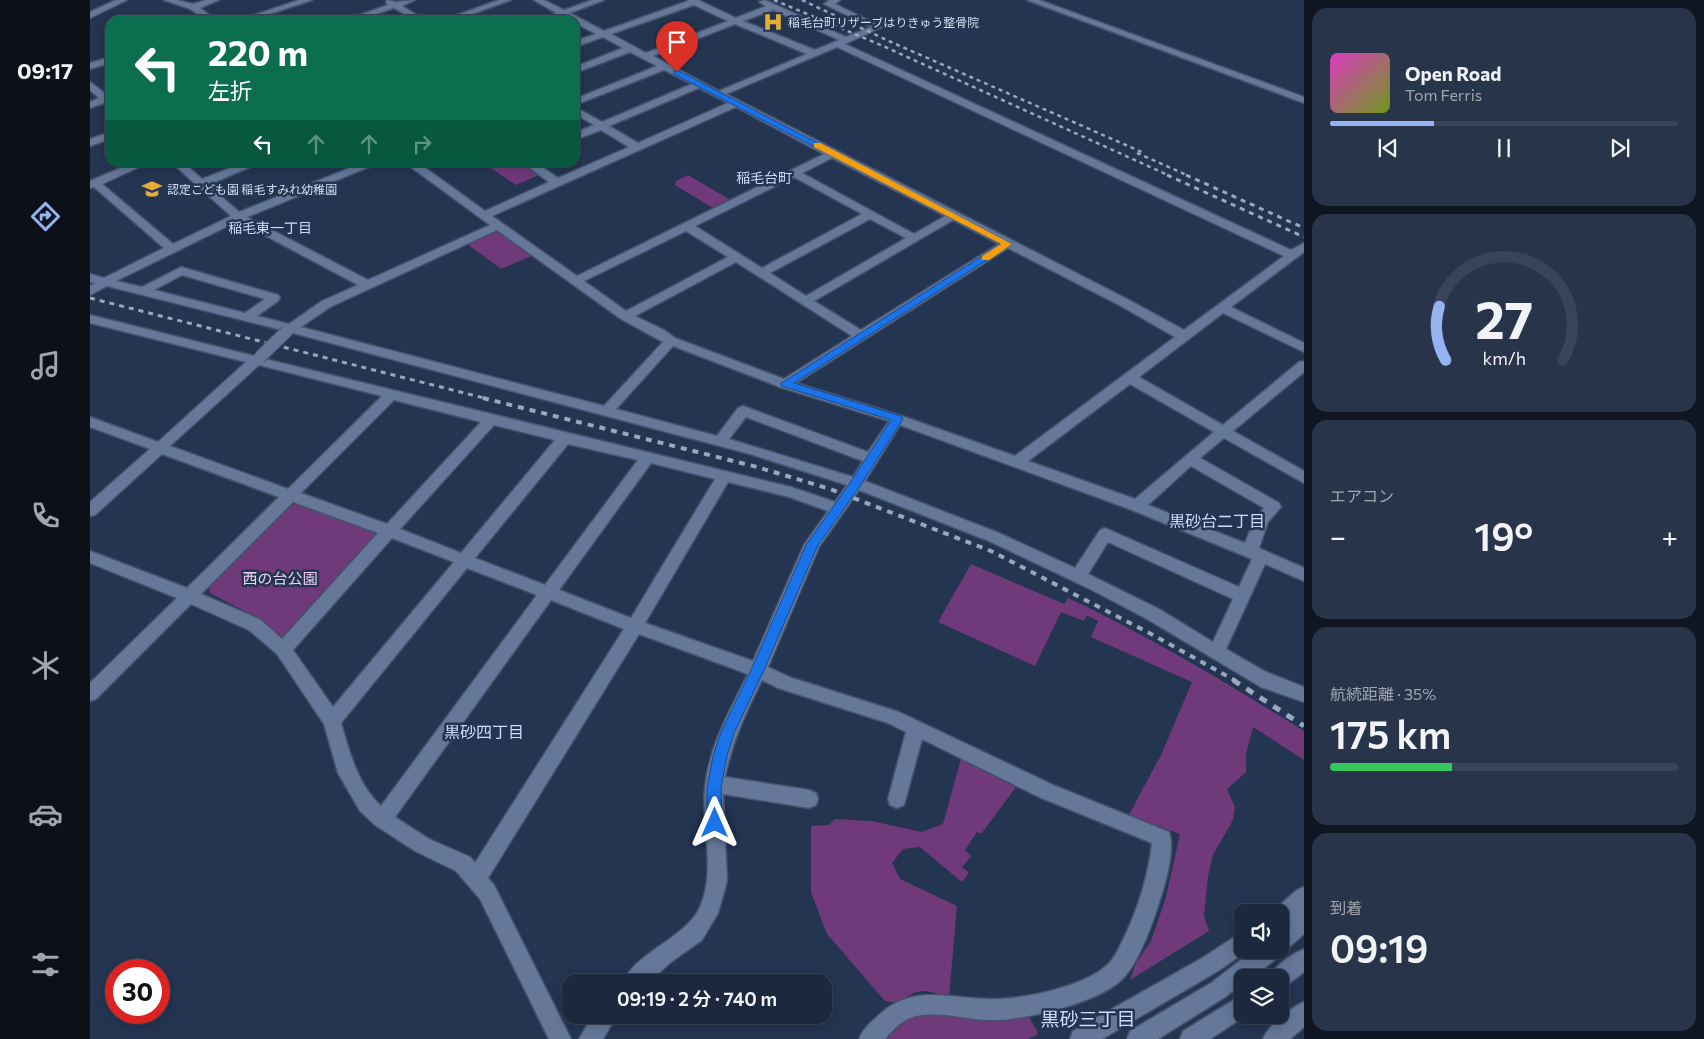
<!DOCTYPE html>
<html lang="ja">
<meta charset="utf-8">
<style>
body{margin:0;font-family:Commissioner,"Noto Sans JP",sans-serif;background:#283449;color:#f1f3f6;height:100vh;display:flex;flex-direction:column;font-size:19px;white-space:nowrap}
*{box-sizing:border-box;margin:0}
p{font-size:16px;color:#a0a6b0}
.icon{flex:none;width:28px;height:28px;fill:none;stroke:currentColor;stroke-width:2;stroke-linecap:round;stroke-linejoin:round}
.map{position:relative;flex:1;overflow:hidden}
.sheet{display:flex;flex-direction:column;gap:8px;padding:8px;background:#0f1622;width:400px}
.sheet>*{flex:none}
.hud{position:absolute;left:15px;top:15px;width:475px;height:152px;border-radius:15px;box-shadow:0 2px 12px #0003,0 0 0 1px #394458;background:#0b6e4f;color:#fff;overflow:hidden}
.controls{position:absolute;left:1144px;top:904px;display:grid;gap:10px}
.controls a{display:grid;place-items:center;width:55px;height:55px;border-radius:10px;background:#1b283e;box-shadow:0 2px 12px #0003,0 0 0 1px #394458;font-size:25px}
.speed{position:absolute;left:15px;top:959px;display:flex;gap:10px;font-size:25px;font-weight:700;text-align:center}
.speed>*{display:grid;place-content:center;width:65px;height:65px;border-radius:50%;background:#1b283e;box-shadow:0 2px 12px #0003,0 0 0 1px #394458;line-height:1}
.speed .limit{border:8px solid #d22;background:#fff;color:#111}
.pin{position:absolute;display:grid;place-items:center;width:42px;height:42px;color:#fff;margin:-51px -21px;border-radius:50% 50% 50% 0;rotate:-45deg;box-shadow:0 0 5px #0007}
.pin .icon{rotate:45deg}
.me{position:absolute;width:55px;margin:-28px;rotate:0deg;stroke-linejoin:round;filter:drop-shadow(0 0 4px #0008)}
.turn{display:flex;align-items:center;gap:18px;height:105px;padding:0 20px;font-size:22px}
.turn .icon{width:65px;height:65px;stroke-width:2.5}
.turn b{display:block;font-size:35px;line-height:42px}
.lanes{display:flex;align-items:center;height:48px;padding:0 20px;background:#0003;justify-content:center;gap:25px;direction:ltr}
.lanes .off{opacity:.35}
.big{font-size:38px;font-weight:600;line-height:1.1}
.sheet .card{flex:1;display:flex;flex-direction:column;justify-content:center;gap:8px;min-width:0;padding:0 18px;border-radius:15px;background:#283449}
.sheet .dial{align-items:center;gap:0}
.dial svg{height:130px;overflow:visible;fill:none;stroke:#394458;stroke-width:7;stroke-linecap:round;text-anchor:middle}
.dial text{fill:#f1f3f6;stroke:none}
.song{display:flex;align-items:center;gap:15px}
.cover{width:60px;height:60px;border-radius:8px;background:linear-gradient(135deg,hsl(310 70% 55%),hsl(80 70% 35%))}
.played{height:5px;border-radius:2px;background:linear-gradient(90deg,#95b2f1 30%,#394458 30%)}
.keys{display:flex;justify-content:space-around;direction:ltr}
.heat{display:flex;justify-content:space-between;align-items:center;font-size:28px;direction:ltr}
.charge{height:8px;border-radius:4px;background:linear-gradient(90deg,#34c759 35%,#394458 0)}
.trip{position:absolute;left:472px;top:974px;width:270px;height:50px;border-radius:15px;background:#1b283e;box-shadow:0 2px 12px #0003,0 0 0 1px #394458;font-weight:600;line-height:50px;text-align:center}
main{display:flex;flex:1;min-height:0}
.dock{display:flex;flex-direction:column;width:90px;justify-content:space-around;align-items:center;background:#0b1019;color:#a0a6b0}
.dock .icon{width:35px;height:35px}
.dock .current{color:#95b2f1}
.dock b{font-size:22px;color:#f1f3f6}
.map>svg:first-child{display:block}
</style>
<main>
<nav class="dock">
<b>09:17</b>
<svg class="icon current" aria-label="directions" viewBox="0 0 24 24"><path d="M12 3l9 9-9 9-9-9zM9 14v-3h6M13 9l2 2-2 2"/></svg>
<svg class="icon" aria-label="music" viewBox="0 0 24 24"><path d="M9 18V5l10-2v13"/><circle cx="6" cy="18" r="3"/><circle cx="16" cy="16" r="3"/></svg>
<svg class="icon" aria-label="phone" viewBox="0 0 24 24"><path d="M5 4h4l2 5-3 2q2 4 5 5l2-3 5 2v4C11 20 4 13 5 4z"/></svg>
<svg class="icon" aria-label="climate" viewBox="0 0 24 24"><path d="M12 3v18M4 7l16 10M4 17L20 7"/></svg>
<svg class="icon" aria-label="car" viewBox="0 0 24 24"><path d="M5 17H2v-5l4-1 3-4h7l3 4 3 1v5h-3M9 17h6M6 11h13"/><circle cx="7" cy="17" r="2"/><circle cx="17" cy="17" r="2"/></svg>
<svg class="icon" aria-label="filters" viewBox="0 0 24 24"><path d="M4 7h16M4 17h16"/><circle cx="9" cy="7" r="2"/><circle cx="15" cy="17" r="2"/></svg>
</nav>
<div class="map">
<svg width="1214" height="1039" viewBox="0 0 1214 1039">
<rect width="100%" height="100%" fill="#243552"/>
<!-- green -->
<g fill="#70397a">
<path d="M 410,163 L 430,163 L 449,175 L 426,185 L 399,167 Z"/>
<path d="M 598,175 L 642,201 L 629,208 L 621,207 L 585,185 L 586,181 Z"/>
<path d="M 405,231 L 407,231 L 441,256 L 411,269 L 376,243 Z"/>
<path d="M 208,503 L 284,531 L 287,539 L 201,635 L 190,636 L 160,614 L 120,593 L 119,586 L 198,506 Z"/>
<path d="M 881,564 L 974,604 L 978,598 C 1059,636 1137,683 1214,731 L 1214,760 L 1163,727 L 1156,754 L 1156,772 L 1137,789 L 1145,807 L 1143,820 L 1123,855 L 1118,876 L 1114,916 L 1119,931 L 1040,980 L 1046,963 L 1061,941 L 1076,897 L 1090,834 L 1039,815 L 1072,753 L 1102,682 L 1001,637 L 1008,621 L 997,615 L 994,621 L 971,612 L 945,666 L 848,622 Z"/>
<path d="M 871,759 L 926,787 L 891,834 L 887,832 L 875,850 L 881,856 L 872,867 L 879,873 L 872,882 L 830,847 L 813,849 L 802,863 L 810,879 L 867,906 L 859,997 C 834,990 830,986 808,1003 L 795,1001 L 737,934 L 721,892 L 721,826 L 739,825 L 745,819 L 781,821 L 832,832 L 853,824 Z"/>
<path d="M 825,1013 L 938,1015 L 947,1031 L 947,1035 L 938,1039 L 792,1039 L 810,1021 Z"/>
</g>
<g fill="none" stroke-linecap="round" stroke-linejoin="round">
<defs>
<g id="minor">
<path d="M 26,0 L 37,0 L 0,18 L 0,12 Z"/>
<path d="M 74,0 L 87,0 L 103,4 L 116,0 L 129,0 L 110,8 L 126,20 L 116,20 L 100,9 Z"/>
<path d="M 209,0 L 222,0 L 162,20 L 149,20 Z"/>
<path d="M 297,0 L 306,2 L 325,0 L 312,6 L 335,20 L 325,20 L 304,8 L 268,20 L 255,20 L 298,5 L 296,2 Z"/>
<path d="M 409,0 L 421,0 L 366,20 L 353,20 Z"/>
<path d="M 444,0 L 454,0 L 474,10 L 502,0 L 514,0 L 480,13 L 514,31 L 598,1 L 597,0 L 608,0 L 646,18 L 676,6 L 669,2 L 675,0 L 756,37 L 781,27 L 734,4 L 739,0 L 750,0 L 745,4 L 792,27 L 755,44 L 1201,250 L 1214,243 L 1214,252 L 1141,307 L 1214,343 L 1214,352 L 1133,313 L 1049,377 L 1133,425 L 1209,362 L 1214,361 L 1214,372 L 1143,431 L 1214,471 L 1214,483 L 1134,438 L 1110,458 L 1189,503 L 1191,507 L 1178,522 L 1169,548 L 1214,568 L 1214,581 L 1175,564 L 1136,649 L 1174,671 L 1214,687 L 1214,702 L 1171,687 L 1057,619 L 1004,591 L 899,541 L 769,490 L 729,547 L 678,667 L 699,677 L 809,712 L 963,785 L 1079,832 C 1086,849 1074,888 1068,906 C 1061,927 1050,958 1036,975 C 1015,1002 931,1022 897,1020 C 875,1019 838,1009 818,1019 C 809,1023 801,1032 795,1039 L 769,1039 C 773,1029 780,1023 788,1016 C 825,981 864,1001 908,999 C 939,998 1001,985 1021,961 C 1025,956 1028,950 1031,944 C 1047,912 1058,879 1062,843 L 949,797 L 832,739 L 814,805 L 807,808 L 800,805 L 798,799 L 816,732 L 798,723 L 688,688 L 672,680 C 656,712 642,742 635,777 L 719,790 L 726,793 L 728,799 L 726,805 L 719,808 L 633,794 L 637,881 L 628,913 L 612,940 L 581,962 L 559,982 L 534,982 C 542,955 595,938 609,909 C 627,872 611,827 615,788 C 619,746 640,710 658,674 L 549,634 L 398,878 L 404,885 L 481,1039 L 459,1039 L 390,899 L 366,871 L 325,851 L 285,825 L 270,811 L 248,773 L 234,724 L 187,654 L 159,630 L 101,604 L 6,699 L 0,701 L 0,683 L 87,598 L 0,563 L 0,551 L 97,588 L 189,497 L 72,454 L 5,515 L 0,516 L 0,502 L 60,449 L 0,427 L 0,417 L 68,442 L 156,362 L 0,323 L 0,315 L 164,356 L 170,353 L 175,354 L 175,359 L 701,487 L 745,502 L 757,485 L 660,454 L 203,333 L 197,335 L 193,334 L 192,330 L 17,286 L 0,295 L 0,286 L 5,283 L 0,282 L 0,274 L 14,278 L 74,248 L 4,187 L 0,188 L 0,181 L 45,162 L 60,162 L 12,184 L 83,244 L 141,216 L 81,162 L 93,162 L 112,179 L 156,162 L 172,162 L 118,185 L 149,212 L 275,162 L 291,162 L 157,217 L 278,280 L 400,225 L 314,162 L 327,162 L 395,211 L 459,182 L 432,162 L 445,162 L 468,178 L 539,147 L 511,130 L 485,140 L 485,133 L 504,125 L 485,114 L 485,107 L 512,122 L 602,84 L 574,70 L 485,105 L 485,99 L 567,66 L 540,52 L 485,73 L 485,67 L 533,48 L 513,37 L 485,47 L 485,41 L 506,34 L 485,23 L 485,20 L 480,20 L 473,16 L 462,20 L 450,20 L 466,13 ZM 604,5 L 638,21 L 556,53 L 521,34 ZM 683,10 L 749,40 L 725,50 L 653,21 ZM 645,24 L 717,54 L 629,91 L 563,56 ZM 747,47 L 1194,256 L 1094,330 L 1039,300 L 636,94 ZM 609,88 L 638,103 L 548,143 L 519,126 ZM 646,107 L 734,154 L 487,276 L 402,216 ZM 742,158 L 855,216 L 824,234 L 712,173 ZM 704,177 L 772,214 L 672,268 L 605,226 ZM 780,219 L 816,238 L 716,296 L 680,273 ZM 863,220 L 909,244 L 771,330 L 724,301 ZM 148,221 L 268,285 L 232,301 L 199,324 L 167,316 L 188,301 L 190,298 L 188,295 L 91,267 L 52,287 L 26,281 ZM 407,230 L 531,319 L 573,342 L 514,406 L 211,327 L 240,307 ZM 596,231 L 638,257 L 536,311 L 494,281 ZM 918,248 L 1031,306 L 1085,337 L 925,456 L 812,416 L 706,383 ZM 646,262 L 762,336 L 694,379 L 585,338 L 574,330 L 545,316 ZM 92,275 L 175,299 L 155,313 L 64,290 ZM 583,346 L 690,387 L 799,421 L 778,452 L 653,406 L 648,408 L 627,436 L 526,409 ZM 169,365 L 292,396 L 198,489 L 80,446 ZM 1040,384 L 1124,432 L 1045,499 L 938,461 ZM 304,400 L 391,422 L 297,524 L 211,493 ZM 656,417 L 773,461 L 763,477 L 639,439 ZM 404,425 L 465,440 L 371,553 L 310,529 ZM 810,425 L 1042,510 L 1162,559 L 1149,587 L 1015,528 L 1010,530 L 985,568 L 909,533 L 775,481 ZM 478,444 L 548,460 L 455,585 L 385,558 ZM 561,463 L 625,479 L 541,618 L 469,590 ZM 1101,466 L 1174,508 L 1165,519 L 1155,543 L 1058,505 ZM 638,482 L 699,497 L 738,511 L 714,545 L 663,661 L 555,623 ZM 203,502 L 288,533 L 192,639 L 171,620 L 111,594 ZM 302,538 L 364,562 L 243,707 L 203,650 ZM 1018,542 L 1143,599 L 1123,642 L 1069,609 L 998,574 ZM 377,568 L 447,595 L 291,806 C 267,784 260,753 251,723 ZM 461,600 L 534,629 L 385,863 L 380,857 L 339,839 L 305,817 Z"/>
<path d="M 937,0 L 949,0 L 1214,97 L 1214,103 Z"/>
<path d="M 20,57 L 20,63 L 0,69 L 0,63 Z"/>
<path d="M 0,82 L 17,95 L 20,94 L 20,106 L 14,103 L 0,108 L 0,102 L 9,98 L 0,90 Z"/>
<path d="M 20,132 L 20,139 L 0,146 L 0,139 Z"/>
<path d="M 1214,887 L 1214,934 L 1197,949 L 1190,952 L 1188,957 L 1162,978 L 1152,978 L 1152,984 L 1135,997 L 1068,1039 L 1037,1039 L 1040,1031 L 1121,983 L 1164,950 L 1190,950 L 1190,928 L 1193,926 L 1190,927 L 1190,912 L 1182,912 L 1207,890 Z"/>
<path d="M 1152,932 L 1152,950 L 1158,950 L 1128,971 L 1012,1039 L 980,1039 L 983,1031 L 1114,957 Z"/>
<path d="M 1214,949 L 1214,972 L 1197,985 L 1190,988 L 1190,978 L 1180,978 C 1185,965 1202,954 1214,949 Z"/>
<path d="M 1152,995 L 1152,1015 L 1157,1015 L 1120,1039 L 1090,1039 L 1093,1031 Z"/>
<path d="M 1214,1002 L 1214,1027 L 1200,1039 L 1173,1039 C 1179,1025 1200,1008 1214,1002 Z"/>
<path d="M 503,1015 L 527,1015 L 513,1039 L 489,1039 Z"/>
</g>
</defs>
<!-- minor casing -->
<use href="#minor" stroke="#44526b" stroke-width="3"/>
<!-- minor -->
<use href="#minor" fill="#65789a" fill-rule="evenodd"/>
<!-- rail-far3 -->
<g stroke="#9aa7bd" stroke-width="2.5" stroke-dasharray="4 4" stroke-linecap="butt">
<path d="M 684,0 L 793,46 L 1080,176"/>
<path d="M 712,0 L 801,42 L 1054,153"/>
<path d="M 1047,153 L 1099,176"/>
</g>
<!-- rail-far2 -->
<g stroke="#9aa7bd" stroke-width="3" stroke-dasharray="5 5" stroke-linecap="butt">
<path d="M 1077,175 L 1214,237"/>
<path d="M 1096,175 L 1214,228"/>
<path d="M 0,298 L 398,399"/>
</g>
<!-- rail-far1 -->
<path stroke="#9aa7bd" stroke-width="4" stroke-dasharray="6 6" stroke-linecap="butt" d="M 393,398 L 667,467 L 740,489 L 901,551 L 1063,635 L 1146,681"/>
<!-- rail -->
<path stroke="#9aa7bd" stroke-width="5" stroke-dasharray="8 8" stroke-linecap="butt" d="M 1143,680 L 1214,726"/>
<defs>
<path id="minor-bridge" d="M 170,357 L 197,331"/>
</defs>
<!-- minor-bridge casing -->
<use href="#minor-bridge" stroke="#44526b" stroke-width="14" stroke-linecap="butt"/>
<!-- minor-bridge -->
<use href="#minor-bridge" stroke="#65789a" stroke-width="12"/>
</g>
<!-- route -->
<path fill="#1a73e8" stroke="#114b97" d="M 584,71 L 589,71 L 922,244 L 704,383 L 811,416 L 813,419 L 770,486 L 727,547 L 674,670 L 644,733 L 637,756 L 631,788 L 632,823 L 630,827 L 625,829 L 620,827 L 617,823 L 617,788 L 623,756 L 631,732 L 661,670 L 716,545 L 762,480 L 801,420 L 692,386 L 690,384 L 911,244 L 584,74 Z"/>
<!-- slow -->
<path fill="#f59e0b" d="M 724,143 L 730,143 L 922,244 L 899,260 L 892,260 L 892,256 L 911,244 L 724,147 Z"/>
<!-- icons -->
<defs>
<symbol id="hospital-bare" viewBox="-9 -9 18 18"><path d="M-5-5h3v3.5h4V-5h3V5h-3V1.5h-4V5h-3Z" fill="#e6ad36" stroke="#243552" stroke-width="2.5" paint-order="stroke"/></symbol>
<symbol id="school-bare" viewBox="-9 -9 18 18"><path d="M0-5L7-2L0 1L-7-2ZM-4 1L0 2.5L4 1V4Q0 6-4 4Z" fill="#e6ad36" stroke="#243552" stroke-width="2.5" paint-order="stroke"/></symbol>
</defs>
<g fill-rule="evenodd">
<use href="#hospital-bare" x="669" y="8" width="28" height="28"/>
<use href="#school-bare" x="48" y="175" width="28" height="28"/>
</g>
<g text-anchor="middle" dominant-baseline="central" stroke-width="5" stroke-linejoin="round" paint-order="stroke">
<!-- far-poi labels -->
<g font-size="12" fill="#d3def1" stroke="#243552" text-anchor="start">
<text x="698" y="22">稲毛台町リザーブはりきゅう整骨院</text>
<text x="77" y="189">認定こども園 稲毛すみれ幼稚園</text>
</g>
<!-- far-neighbourhood labels -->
<g font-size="14" fill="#cbdcfb" stroke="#243552">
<text x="674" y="177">稲毛台町</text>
<text x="180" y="227">稲毛東一丁目</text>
</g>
<!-- park labels -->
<g font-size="15" fill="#f1d1f7" stroke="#243552">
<text x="190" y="578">西の台公園</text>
</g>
<!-- neighbourhood labels -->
<g font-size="16" fill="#cbdcfb" stroke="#243552">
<text x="1127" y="520">黒砂台二丁目</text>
<text x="394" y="731">黒砂四丁目</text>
</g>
<!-- near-neighbourhood labels -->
<g font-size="19" fill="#cbdcfb" stroke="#243552">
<text x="998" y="1018">黒砂三丁目</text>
</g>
</g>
</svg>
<div class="controls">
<a><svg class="icon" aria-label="sound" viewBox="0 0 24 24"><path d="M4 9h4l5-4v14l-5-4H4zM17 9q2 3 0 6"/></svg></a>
<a><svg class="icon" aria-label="layers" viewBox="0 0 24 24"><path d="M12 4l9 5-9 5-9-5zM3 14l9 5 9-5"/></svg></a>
</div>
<div class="speed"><div class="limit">30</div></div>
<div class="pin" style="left:587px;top:72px;background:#d93025"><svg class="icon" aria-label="arrive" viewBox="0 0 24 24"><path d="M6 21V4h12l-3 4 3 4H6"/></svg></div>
<svg class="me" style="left:625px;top:823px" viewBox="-20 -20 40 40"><path d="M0-17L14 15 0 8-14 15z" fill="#1a73e8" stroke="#fff" stroke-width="4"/></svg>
<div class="trip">09:19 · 2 分 · 740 m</div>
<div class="hud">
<div class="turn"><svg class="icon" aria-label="left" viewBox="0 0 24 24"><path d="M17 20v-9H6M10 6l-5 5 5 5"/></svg><div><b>220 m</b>左折</div></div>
<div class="lanes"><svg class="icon" aria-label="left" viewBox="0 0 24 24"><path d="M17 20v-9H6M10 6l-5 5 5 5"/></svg><svg class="icon off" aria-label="ahead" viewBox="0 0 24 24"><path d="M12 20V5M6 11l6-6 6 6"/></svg><svg class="icon off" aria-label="ahead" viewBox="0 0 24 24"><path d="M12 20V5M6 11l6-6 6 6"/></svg><svg class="icon off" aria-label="right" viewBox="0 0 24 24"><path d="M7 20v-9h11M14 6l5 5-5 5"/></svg></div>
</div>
</div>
<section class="sheet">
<div class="card">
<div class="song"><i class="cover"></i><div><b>Open Road</b><p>Tom Ferris</p></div></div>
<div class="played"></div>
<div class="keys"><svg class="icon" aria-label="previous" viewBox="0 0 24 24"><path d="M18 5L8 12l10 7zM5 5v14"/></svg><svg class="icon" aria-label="pause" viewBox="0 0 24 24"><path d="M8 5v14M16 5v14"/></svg><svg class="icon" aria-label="next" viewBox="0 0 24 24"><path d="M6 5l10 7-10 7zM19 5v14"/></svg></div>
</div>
<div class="card dial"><svg viewBox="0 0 100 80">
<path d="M14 69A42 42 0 1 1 86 69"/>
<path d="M14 69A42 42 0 0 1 10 36" stroke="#95b2f1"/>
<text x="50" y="56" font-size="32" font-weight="700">27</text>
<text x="50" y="72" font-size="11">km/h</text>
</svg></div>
<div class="card"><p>エアコン</p>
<div class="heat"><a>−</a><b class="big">19°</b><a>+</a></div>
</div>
<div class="card"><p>航続距離 · 35%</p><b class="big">175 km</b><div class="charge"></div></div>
<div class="card"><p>到着</p><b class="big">09:19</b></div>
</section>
</main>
